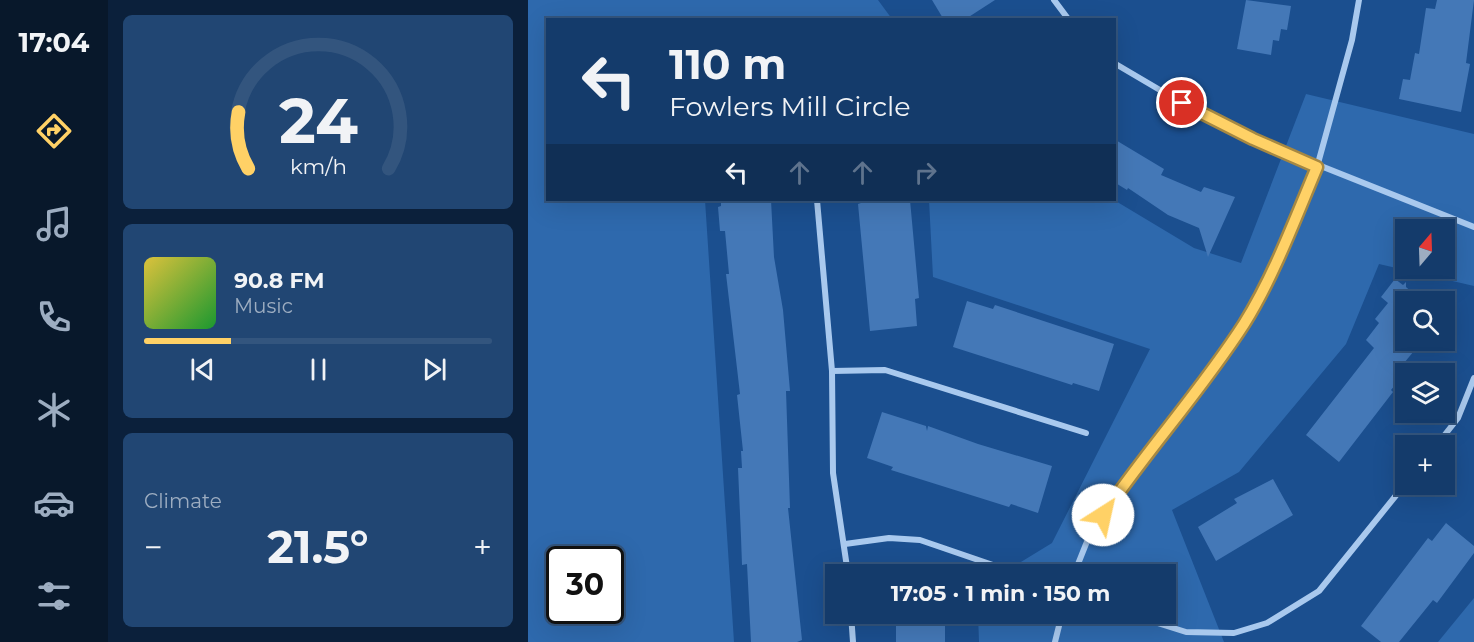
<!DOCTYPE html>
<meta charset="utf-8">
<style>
body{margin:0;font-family:Montserrat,sans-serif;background:#214673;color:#f1f3f6;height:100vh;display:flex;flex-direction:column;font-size:22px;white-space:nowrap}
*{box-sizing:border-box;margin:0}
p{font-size:20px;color:#9dadc1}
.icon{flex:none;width:33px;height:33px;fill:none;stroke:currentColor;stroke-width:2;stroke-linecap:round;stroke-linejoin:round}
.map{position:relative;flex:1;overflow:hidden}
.side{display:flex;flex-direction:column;gap:15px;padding:15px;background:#0b203b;width:420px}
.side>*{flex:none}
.top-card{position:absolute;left:18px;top:18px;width:570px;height:183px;border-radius:0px;box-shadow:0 6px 24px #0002,0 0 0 2px #33557e;background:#143b6b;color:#f1f3f6;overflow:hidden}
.needle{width:39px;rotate:19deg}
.fabs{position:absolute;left:867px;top:219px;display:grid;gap:12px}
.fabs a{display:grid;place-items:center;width:60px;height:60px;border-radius:0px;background:#143b6b;box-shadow:0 6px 24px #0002,0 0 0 2px #33557e;font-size:30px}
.speed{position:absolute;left:18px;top:546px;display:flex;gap:12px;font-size:30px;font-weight:700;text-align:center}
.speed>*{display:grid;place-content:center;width:78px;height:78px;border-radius:50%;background:#143b6b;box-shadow:0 6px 24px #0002,0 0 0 2px #33557e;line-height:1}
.speed .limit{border:3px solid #111;border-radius:9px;background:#fff;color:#111}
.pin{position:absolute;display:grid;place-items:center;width:51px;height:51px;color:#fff;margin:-26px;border:3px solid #fff;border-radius:50%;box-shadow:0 2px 6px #0007}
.me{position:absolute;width:66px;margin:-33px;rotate:35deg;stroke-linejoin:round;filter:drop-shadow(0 0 4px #0008)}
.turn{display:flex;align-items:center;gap:21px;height:126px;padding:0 24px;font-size:27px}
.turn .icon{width:78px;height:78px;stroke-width:2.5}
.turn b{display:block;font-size:42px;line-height:51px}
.lanes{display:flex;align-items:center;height:57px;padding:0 24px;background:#0003;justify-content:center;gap:30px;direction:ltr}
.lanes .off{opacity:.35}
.big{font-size:45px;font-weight:700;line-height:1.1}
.side .tile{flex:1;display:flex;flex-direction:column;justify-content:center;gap:9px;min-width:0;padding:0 21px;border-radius:9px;background:#214673}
.side .dial{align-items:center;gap:0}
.dial svg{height:156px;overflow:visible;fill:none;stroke:#33557e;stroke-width:7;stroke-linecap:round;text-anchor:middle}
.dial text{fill:#f1f3f6;stroke:none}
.song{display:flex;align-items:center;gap:18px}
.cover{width:72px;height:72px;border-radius:9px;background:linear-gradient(135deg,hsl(50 70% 55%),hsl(130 70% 35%))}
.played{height:6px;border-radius:3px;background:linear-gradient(90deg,#ffd166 25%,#33557e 25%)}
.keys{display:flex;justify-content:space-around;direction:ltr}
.heat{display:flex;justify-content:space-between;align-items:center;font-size:33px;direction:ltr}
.trip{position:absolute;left:297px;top:564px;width:351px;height:60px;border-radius:0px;background:#143b6b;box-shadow:0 6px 24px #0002,0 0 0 2px #33557e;font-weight:700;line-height:60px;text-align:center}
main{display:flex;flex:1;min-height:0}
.tabs{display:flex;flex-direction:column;width:108px;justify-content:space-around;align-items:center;background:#08182b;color:#9dadc1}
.tabs .icon{width:42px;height:42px}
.tabs .on{color:#ffd166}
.tabs b{font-size:27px;color:#f1f3f6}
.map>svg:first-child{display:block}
</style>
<main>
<nav class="tabs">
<b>17:04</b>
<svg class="icon on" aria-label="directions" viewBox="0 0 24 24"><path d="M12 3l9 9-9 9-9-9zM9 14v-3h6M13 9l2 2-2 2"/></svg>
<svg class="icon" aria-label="music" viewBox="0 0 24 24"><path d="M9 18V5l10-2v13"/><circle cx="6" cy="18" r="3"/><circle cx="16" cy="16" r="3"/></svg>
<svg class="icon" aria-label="phone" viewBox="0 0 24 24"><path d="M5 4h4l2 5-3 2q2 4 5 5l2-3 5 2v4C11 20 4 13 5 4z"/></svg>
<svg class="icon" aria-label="climate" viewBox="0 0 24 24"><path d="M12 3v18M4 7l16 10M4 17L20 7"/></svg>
<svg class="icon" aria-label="car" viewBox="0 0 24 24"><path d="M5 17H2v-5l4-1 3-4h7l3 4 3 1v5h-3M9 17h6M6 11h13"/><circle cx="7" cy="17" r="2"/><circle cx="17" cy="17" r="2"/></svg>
<svg class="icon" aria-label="filters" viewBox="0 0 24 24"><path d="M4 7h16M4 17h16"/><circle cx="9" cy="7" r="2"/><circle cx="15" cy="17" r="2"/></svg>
</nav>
<section class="side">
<div class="tile dial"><svg viewBox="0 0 100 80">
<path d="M14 69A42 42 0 1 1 86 69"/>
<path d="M14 69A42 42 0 0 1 9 40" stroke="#ffd166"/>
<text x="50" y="56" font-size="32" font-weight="700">24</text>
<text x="50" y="72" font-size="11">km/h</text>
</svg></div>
<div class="tile">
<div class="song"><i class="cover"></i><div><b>90.8 FM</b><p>Music</p></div></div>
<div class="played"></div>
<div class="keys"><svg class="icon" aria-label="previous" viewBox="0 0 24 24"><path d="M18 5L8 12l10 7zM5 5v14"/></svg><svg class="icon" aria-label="pause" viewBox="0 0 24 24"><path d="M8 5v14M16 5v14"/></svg><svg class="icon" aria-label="next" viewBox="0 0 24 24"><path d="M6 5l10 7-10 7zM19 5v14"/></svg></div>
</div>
<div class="tile"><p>Climate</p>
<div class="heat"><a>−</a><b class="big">21.5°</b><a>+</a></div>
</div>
</section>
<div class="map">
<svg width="946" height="642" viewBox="0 0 946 642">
<rect width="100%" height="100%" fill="#1b4f8f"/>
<!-- green -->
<g fill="#2e69ad" fill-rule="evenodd">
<path d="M 0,0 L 350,0 L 364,19 L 20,20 L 20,200 L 177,200 L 206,642 L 0,642 ZM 32,560 L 82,560 L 82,610 L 32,610 Z"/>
<path d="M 778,94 L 946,134 L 946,286 L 851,264 L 818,344 L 711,472 L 644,510 L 696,642 L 451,642 L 450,614 L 638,614 L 638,574 L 473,574 L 524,543 L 622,349 L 405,277 L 401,200 L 586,200 L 666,248 L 713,263 ZM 878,230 L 916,230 L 916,268 L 878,268 Z"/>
<path d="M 946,598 L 946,642 L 910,642 Z"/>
</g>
<!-- building -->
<g fill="#4478b7">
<path d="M 404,0 L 467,0 L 436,20 L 416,20 Z"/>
<path d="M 718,0 L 763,6 L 759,30 L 753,29 L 751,41 L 745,40 L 743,55 L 709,49 Z"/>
<path d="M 909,0 L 946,0 L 938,63 L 942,64 L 933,112 L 871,99 L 875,79 L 882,80 L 887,53 L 891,54 L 898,8 L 907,9 Z"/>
<path d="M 586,139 L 636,169 L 633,175 L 673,192 L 676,187 L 707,197 L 680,257 L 671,228 L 640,215 L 600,188 L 599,190 L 586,182 Z"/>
<path d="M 193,200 L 243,200 L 246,257 L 255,310 L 262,391 L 258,391 L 262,508 L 260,508 L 274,640 L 269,642 L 223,642 L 219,564 L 214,565 L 213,537 L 210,468 L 214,468 L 213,451 L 215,451 L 209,395 L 212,394 L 198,274 L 201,274 L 197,231 L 192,231 L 190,207 L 193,206 Z"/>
<path d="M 333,200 L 382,200 L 391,298 L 387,299 L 389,326 L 342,331 L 330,204 L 333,203 Z"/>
<path d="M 867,279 L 875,285 L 878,282 L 878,287 L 895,302 L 878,302 L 878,344 L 886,351 L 871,369 L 877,373 L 863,390 L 865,392 L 811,462 L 778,435 L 846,348 L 838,340 L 851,323 L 847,319 L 860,303 L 853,297 Z"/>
<path d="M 439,301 L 465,309 L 467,305 L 586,344 L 571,391 L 545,383 L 544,385 L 425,347 Z"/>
<path d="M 354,412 L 398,426 L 399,431 L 400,426 L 450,444 L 524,466 L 510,513 L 483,504 L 481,507 L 363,470 L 365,467 L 339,458 Z"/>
<path d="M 745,479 L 765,515 L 688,561 L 670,527 L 709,503 L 706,499 Z"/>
<path d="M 918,523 L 946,546 L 946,553 L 909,603 L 905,600 L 871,642 L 853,642 L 833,626 L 900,538 L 904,541 Z"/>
<rect x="368" y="614" width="49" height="28"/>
</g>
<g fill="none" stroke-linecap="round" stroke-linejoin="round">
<!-- minor -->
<g stroke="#a9c9ee" stroke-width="6">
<path d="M 526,0 L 541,20"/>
<path d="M 586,63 L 637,93 L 725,139 L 946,227"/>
<path d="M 289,200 L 304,371 L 305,473 L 320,574"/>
<path d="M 304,371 L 357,370 L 558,433"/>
<path d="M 908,446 L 930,418 L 946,378"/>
<path d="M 317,544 L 361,538 L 392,540 L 491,574"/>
<path d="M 546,574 L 562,534 L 588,497 L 668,394 L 717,322 L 745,268 L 789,167 L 824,40 L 831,0"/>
<path d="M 323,614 L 325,642"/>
<path d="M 601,614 L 658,632 L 706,633 L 739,623 L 791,591 L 878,483"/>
<path d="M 527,642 L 534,614"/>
</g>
</g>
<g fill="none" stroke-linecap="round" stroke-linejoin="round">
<defs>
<path id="route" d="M 575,515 C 619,450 673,391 716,324 C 746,276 767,219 789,167 L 725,139 L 654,103"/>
</defs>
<!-- route casing -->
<use href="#route" stroke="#a68842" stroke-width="15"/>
<!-- route -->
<use href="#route" stroke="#ffd166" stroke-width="10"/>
</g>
</svg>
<div class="fabs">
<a><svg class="needle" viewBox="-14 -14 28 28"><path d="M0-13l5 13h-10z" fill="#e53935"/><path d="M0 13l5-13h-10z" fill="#9dadc1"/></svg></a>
<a><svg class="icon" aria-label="search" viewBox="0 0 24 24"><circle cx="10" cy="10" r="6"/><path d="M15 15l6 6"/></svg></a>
<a><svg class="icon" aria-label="layers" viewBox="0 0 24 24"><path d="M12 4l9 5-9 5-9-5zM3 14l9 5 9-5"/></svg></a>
<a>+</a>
</div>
<div class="speed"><div class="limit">30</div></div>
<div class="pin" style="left:654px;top:103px;background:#d93025"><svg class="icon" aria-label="arrive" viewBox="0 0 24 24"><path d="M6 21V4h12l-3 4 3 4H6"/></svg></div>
<svg class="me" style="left:575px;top:515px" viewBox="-20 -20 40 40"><circle r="19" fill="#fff"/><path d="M0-13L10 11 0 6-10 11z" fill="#ffd166"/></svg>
<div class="trip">17:05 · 1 min · 150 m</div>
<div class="top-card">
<div class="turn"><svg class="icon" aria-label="left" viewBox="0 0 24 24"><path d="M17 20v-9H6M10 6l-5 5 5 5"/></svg><div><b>110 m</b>Fowlers Mill Circle</div></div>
<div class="lanes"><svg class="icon" aria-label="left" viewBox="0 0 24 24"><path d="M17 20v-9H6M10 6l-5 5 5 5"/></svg><svg class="icon off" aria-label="ahead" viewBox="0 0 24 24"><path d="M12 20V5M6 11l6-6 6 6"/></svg><svg class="icon off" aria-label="ahead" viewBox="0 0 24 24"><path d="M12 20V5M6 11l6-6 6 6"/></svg><svg class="icon off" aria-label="right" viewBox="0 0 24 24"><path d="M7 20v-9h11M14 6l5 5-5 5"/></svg></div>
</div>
</div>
</main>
